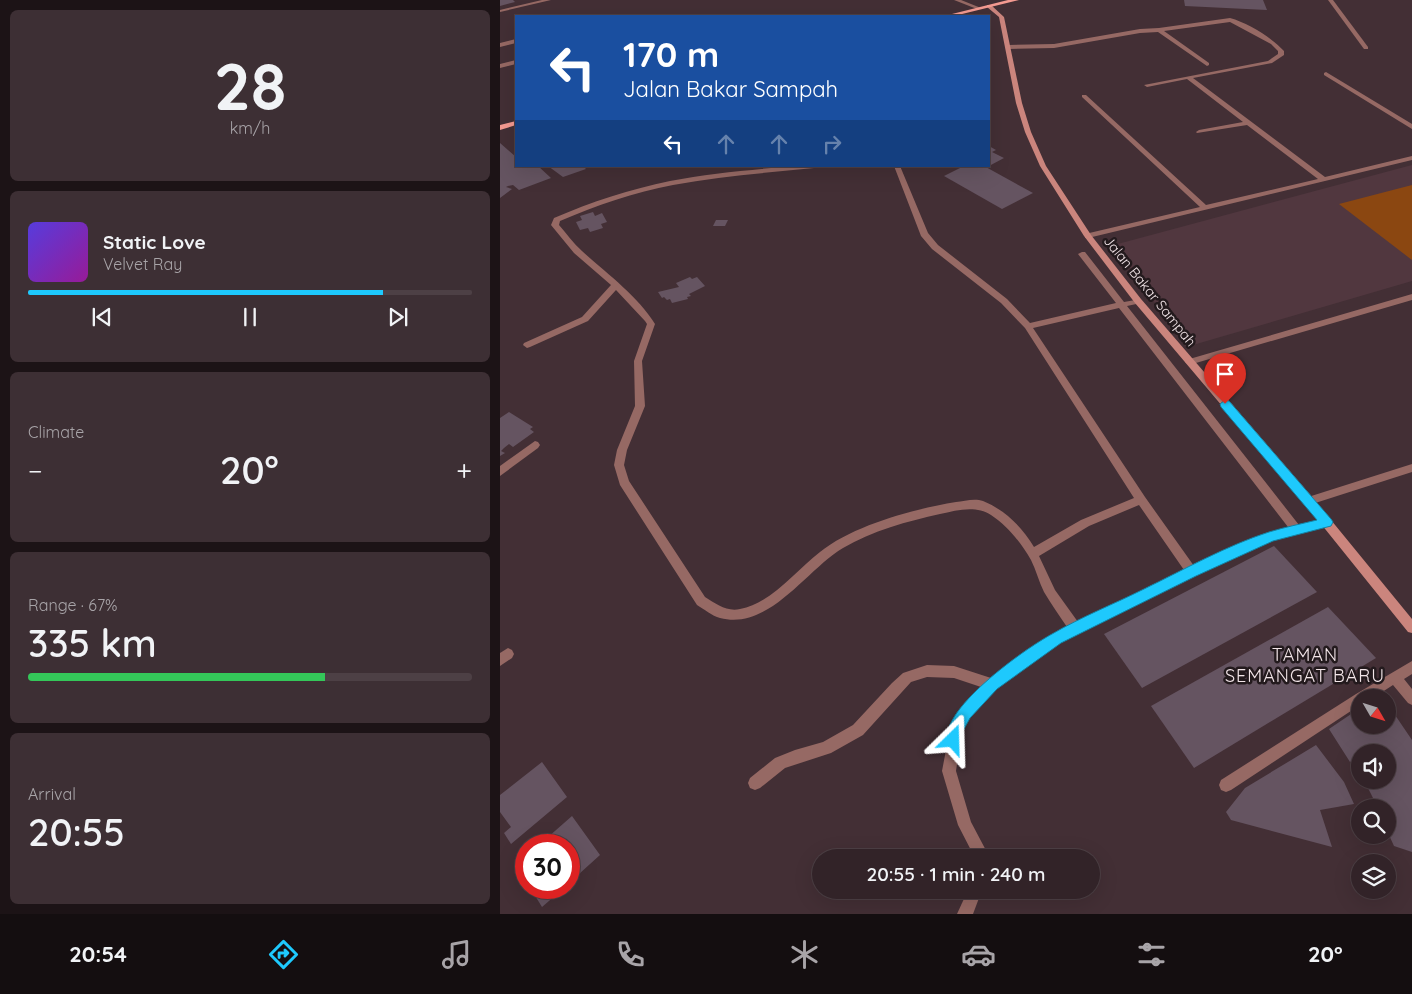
<!DOCTYPE html>
<meta charset="utf-8">
<style>
body{margin:0;font-family:Quicksand,sans-serif;background:#3d2f34;color:#f1f3f6;height:100vh;display:flex;flex-direction:column;font-size:19px;white-space:nowrap}
*{box-sizing:border-box;margin:0}
p{font-size:16px;color:#a8a4a8}
.icon{flex:none;width:28px;height:28px;fill:none;stroke:currentColor;stroke-width:2;stroke-linecap:round;stroke-linejoin:round}
.map{position:relative;flex:1;overflow:hidden}
.drawer{display:flex;flex-direction:column;gap:10px;padding:10px;background:#1c1316;width:500px}
.drawer>*{flex:none}
.hud{position:absolute;left:15px;top:15px;width:475px;height:152px;border-radius:0px;box-shadow:0 5px 20px #0002,0 0 0 1px #4d4045;background:#1a4fa0;color:#fff;overflow:hidden}
.needle{width:32px;rotate:129deg}
.buttons{position:absolute;left:851px;top:689px;display:grid;gap:10px}
.buttons a{display:grid;place-items:center;width:45px;height:45px;border-radius:50%;background:#322328;box-shadow:0 5px 20px #0002,0 0 0 1px #4d4045;font-size:25px}
.speed{position:absolute;left:15px;top:834px;display:flex;gap:10px;font-size:25px;font-weight:700;text-align:center}
.speed>*{display:grid;place-content:center;width:65px;height:65px;border-radius:50%;background:#322328;box-shadow:0 5px 20px #0002,0 0 0 1px #4d4045;line-height:1}
.speed .limit{border:8px solid #d22;background:#fff;color:#111}
.pin{position:absolute;display:grid;place-items:center;width:42px;height:42px;color:#fff;margin:-51px -21px;border-radius:50% 50% 50% 0;rotate:-45deg;box-shadow:0 0 5px #0007}
.pin .icon{rotate:45deg}
.me{position:absolute;width:55px;margin:-28px;rotate:22deg;stroke-linejoin:round;filter:drop-shadow(0 0 4px #0008)}
.turn{display:flex;align-items:center;gap:18px;height:105px;padding:0 25px;font-size:22px}
.turn .icon{width:65px;height:65px;stroke-width:2.5}
.turn b{display:block;font-size:35px;line-height:42px}
.lanes{display:flex;align-items:center;height:48px;padding:0 25px;background:#0003;justify-content:center;gap:25px;direction:ltr}
.lanes .off{opacity:.35}
.big{font-size:38px;font-weight:600;line-height:1.1}
.drawer .tile{flex:1;display:flex;flex-direction:column;justify-content:center;gap:8px;min-width:0;padding:0 18px;border-radius:8px;background:#3d2f34}
.drawer .dial{align-items:center;gap:0}
.dial b{font-size:65px;line-height:1}
.song{display:flex;align-items:center;gap:15px}
.cover{width:60px;height:60px;border-radius:8px;background:linear-gradient(135deg,hsl(250 70% 55%),hsl(300 70% 35%))}
.played{height:5px;border-radius:2px;background:linear-gradient(90deg,#1ec9fd 80%,#4d4045 80%)}
.keys{display:flex;justify-content:space-around;direction:ltr}
.heat{display:flex;justify-content:space-between;align-items:center;font-size:28px;direction:ltr}
.charge{height:8px;border-radius:4px;background:linear-gradient(90deg,#34c759 67%,#4d4045 0)}
.trip{position:absolute;left:312px;top:849px;width:288px;height:50px;border-radius:25px;background:#322328;box-shadow:0 5px 20px #0002,0 0 0 1px #4d4045;font-weight:600;line-height:50px;text-align:center}
.menu{display:flex;height:80px;justify-content:space-around;align-items:center;background:#140e10;color:#a8a4a8}
.menu .icon{width:35px;height:35px}
.menu .active{color:#1ec9fd}
.menu b{font-size:22px;color:#f1f3f6}
main{display:flex;flex:1;min-height:0}
.map>svg:first-child{display:block}
</style>
<main>
<section class="drawer">
<div class="tile dial"><b>28</b><p>km/h</p></div>
<div class="tile">
<div class="song"><i class="cover"></i><div><b>Static Love</b><p>Velvet Ray</p></div></div>
<div class="played"></div>
<div class="keys"><svg class="icon" aria-label="previous" viewBox="0 0 24 24"><path d="M18 5L8 12l10 7zM5 5v14"/></svg><svg class="icon" aria-label="pause" viewBox="0 0 24 24"><path d="M8 5v14M16 5v14"/></svg><svg class="icon" aria-label="next" viewBox="0 0 24 24"><path d="M6 5l10 7-10 7zM19 5v14"/></svg></div>
</div>
<div class="tile"><p>Climate</p>
<div class="heat"><a>−</a><b class="big">20°</b><a>+</a></div>
</div>
<div class="tile"><p>Range · 67%</p><b class="big">335 km</b><div class="charge"></div></div>
<div class="tile"><p>Arrival</p><b class="big">20:55</b></div>
</section>
<div class="map">
<svg width="912" height="914" viewBox="0 0 912 914">
<rect width="100%" height="100%" fill="#432f35"/>
<!-- built -->
<path fill="#51373f" d="M 912,165 L 912,281 L 686,347 L 614,245 Z"/>
<!-- green -->
<path fill="#8b4711" d="M 912,185 L 912,260 L 839,204 Z"/>
<!-- building -->
<g fill="#655461">
<path d="M 0,0 L 13,0 L 15,2 L 0,6 Z"/>
<path d="M 684,0 L 763,0 L 767,10 L 685,6 Z"/>
<path d="M 0,143 L 16,157 L 16,166 L 38,166 L 51,178 L 19,190 L 13,185 L 8,186 L 6,187 L 12,189 L 0,198 Z"/>
<path d="M 489,146 L 496,150 L 492,152 L 504,158 L 489,166 Z"/>
<path d="M 48,166 L 83,166 L 86,169 L 63,177 Z"/>
<path d="M 464,166 L 484,166 L 533,193 L 502,209 L 444,176 Z"/>
<path d="M 93,212 L 95,216 L 102,213 L 107,222 L 101,224 L 103,228 L 90,232 L 88,228 L 80,230 L 76,222 L 82,220 L 80,216 Z"/>
<path d="M 216,220 L 228,220 L 225,226 L 213,226 Z"/>
<path d="M 190,277 L 192,279 L 197,277 L 205,286 L 189,294 L 191,296 L 187,297 L 188,299 L 172,303 L 170,299 L 167,300 L 164,297 L 162,298 L 158,292 L 179,287 L 176,283 Z"/>
<path d="M 9,412 L 33,427 L 30,429 L 34,432 L 13,447 L 9,444 L 4,448 L 1,451 L 5,453 L 0,456 L 0,418 Z"/>
<path d="M 774,546 L 817,592 L 642,688 L 604,634 Z"/>
<path d="M 828,607 L 876,658 L 694,768 L 651,706 Z"/>
<path d="M 860,708 L 860,725 L 888,725 L 888,710 L 893,712 L 912,740 L 912,852 L 894,846 L 888,833 L 888,808 L 878,808 L 864,780 L 888,780 L 888,752 L 860,752 L 860,772 L 854,760 L 850,762 L 829,729 Z"/>
<path d="M 816,745 L 844,782 L 854,804 L 820,810 L 832,847 L 731,820 L 726,812 L 745,788 Z"/>
<path d="M 42,762 L 67,797 L 11,844 L 4,833 L 11,827 L 0,812 L 0,795 Z"/>
<path d="M 72,816 L 100,855 L 69,883 L 69,845 L 39,845 Z"/>
<path d="M 26,856 L 26,874 L 23,877 L 15,865 Z"/>
<path d="M 42,888 L 64,888 L 42,907 L 34,894 Z"/>
</g>
<g fill="none" stroke-linecap="round" stroke-linejoin="round">
<!-- street -->
<g fill="#966964" fill-rule="evenodd">
<path d="M 42,0 L 51,0 L 0,12 L 0,10 Z"/>
<path d="M 454,0 L 461,0 L 481,8 L 477,9 Z"/>
<path d="M 828,0 L 833,0 L 868,47 L 868,49 L 864,49 Z"/>
<path d="M 730,18 C 748,23 771,37 784,51 L 784,55 L 772,63 L 693,78 L 825,177 L 912,156 L 912,160 L 588,238 L 585,238 L 585,234 L 700,207 L 582,97 L 582,95 L 586,95 L 706,205 L 818,179 L 747,125 L 697,133 L 696,132 L 699,130 L 743,122 L 687,79 L 647,87 L 644,85 L 768,61 L 778,54 L 778,51 L 771,44 L 730,22 L 664,31 L 709,63 L 709,65 L 707,66 L 658,32 L 640,33 L 554,48 L 508,49 L 505,47 L 508,45 L 554,44 L 640,29 L 659,28 Z"/>
<path d="M 16,39 L 16,43 L 0,47 L 0,43 Z"/>
<path d="M 16,60 L 16,64 L 0,68 L 0,64 Z"/>
<path d="M 826,72 L 912,124 L 912,129 L 824,75 L 824,73 Z"/>
<path d="M 292,166 L 317,166 L 314,168 C 267,173 220,176 173,185 C 135,192 95,206 60,221 L 59,225 C 66,233 73,243 82,251 C 106,273 138,296 155,324 L 142,361 L 145,406 L 127,450 L 124,465 L 129,481 L 205,597 C 216,604 227,612 240,609 C 272,603 295,571 320,552 C 354,525 414,509 456,502 C 464,501 475,498 483,501 C 505,510 522,527 534,547 L 581,520 L 634,498 L 525,328 L 501,303 L 432,249 L 421,236 L 394,166 L 400,166 L 428,233 L 438,245 L 507,299 L 530,323 L 616,303 L 578,254 L 582,252 L 585,252 L 624,302 L 641,299 L 641,303 L 627,306 L 799,525 L 827,518 L 831,519 L 832,522 L 831,525 L 827,526 L 773,540 L 696,575 L 560,642 L 496,688 L 470,717 L 462,731 L 456,771 L 471,822 L 490,858 L 475,858 L 458,825 L 442,771 L 451,724 L 460,709 L 481,687 L 454,678 L 427,677 L 411,682 L 363,735 L 331,753 L 285,768 L 260,788 L 255,790 L 250,788 L 248,783 L 250,778 L 275,758 L 295,750 L 323,742 L 353,725 L 392,683 L 403,673 L 427,665 L 454,666 L 491,678 L 552,634 L 567,627 C 559,615 551,604 544,592 C 539,582 536,570 531,560 C 521,543 508,526 491,515 C 476,505 457,510 440,514 C 408,521 372,531 343,548 C 306,570 269,631 220,618 C 212,616 204,609 197,605 L 120,485 L 114,465 L 117,450 L 135,406 L 134,361 L 147,324 L 145,321 L 116,290 L 88,321 L 30,347 L 27,348 L 23,345 L 24,343 L 82,317 L 111,285 L 74,253 L 51,225 L 54,218 C 91,202 131,189 170,181 C 210,173 251,170 292,166 ZM 619,308 L 788,527 L 767,533 L 694,566 L 645,497 L 533,328 ZM 639,505 L 684,570 L 578,622 L 555,590 L 539,556 L 589,526 Z"/>
<path d="M 912,294 L 912,300 L 689,365 L 685,362 L 686,360 Z"/>
<path d="M 35,441 L 38,442 L 40,445 L 38,448 L 0,476 L 0,466 Z"/>
<path d="M 912,464 L 912,472 L 809,505 L 805,504 L 804,501 L 805,498 Z"/>
<path d="M 8,648 L 12,650 L 14,654 L 12,658 L 0,666 L 0,653 Z"/>
<path d="M 912,661 L 912,674 L 904,679 L 912,689 L 912,705 L 908,703 L 893,685 L 873,698 L 860,698 L 860,705 L 731,790 L 726,792 L 721,790 L 719,785 L 721,780 L 856,694 Z"/>
<path d="M 468,890 L 482,890 L 473,914 L 457,914 Z"/>
</g>
<!-- secondary -->
<path fill="#cb857d" fill-rule="evenodd" d="M 487,5 L 491,5 L 504,17 L 522,103 L 531,132 L 546,166 L 591,235 L 641,299 L 813,498 L 912,619 L 912,633 L 908,632 L 805,504 L 635,303 L 584,236 L 540,166 L 525,132 L 516,103 L 499,17 L 487,7 Z"/>
<!-- primary -->
<g fill="#f49a91" fill-rule="evenodd">
<path d="M 508,0 L 519,0 L 454,16 L 444,16 Z"/>
<path d="M 16,121 L 16,125 L 0,130 L 0,125 Z"/>
</g>
</g>
<!-- route -->
<path fill="#1ec9fd" stroke="#1483a4" d="M 725,400 L 729,401 L 831,519 L 833,522 L 831,526 L 773,541 L 696,576 L 561,643 L 497,689 L 470,718 L 463,731 L 459,746 L 453,748 L 448,746 C 434,712 526,648 552,634 C 581,617 614,604 644,589 C 683,570 728,545 769,532 C 785,527 801,524 817,520 L 721,407 L 720,404 Z"/>
<g text-anchor="middle" dominant-baseline="central" stroke-width="5" stroke-linejoin="round" paint-order="stroke">
<!-- street labels -->
<g font-size="14" fill="#f3e6e9" stroke="#231a1d">
<text transform="translate(650 291) rotate(51)">Jalan Bakar Sampah</text>
</g>
<!-- near-neighbourhood labels -->
<g font-size="18" letter-spacing="1" fill="#f3e6e9" stroke="#231a1d">
<text x="805" y="654">TAMAN<tspan x="805" dy="21">SEMANGAT BARU</tspan></text>
</g>
</g>
</svg>
<div class="buttons">
<a><svg class="needle" viewBox="-14 -14 28 28"><path d="M0-13l5 13h-10z" fill="#e53935"/><path d="M0 13l5-13h-10z" fill="#a8a4a8"/></svg></a>
<a><svg class="icon" aria-label="sound" viewBox="0 0 24 24"><path d="M4 9h4l5-4v14l-5-4H4zM17 9q2 3 0 6"/></svg></a>
<a><svg class="icon" aria-label="search" viewBox="0 0 24 24"><circle cx="10" cy="10" r="6"/><path d="M15 15l6 6"/></svg></a>
<a><svg class="icon" aria-label="layers" viewBox="0 0 24 24"><path d="M12 4l9 5-9 5-9-5zM3 14l9 5 9-5"/></svg></a>
</div>
<div class="speed"><div class="limit">30</div></div>
<div class="pin" style="left:725px;top:404px;background:#d93025"><svg class="icon" aria-label="arrive" viewBox="0 0 24 24"><path d="M6 21V4h12l-3 4 3 4H6"/></svg></div>
<svg class="me" style="left:453px;top:740px" viewBox="-20 -20 40 40"><path d="M0-17L14 15 0 8-14 15z" fill="#1ec9fd" stroke="#fff" stroke-width="4"/></svg>
<div class="trip">20:55 · 1 min · 240 m</div>
<div class="hud">
<div class="turn"><svg class="icon" aria-label="left" viewBox="0 0 24 24"><path d="M17 20v-9H6M10 6l-5 5 5 5"/></svg><div><b>170 m</b>Jalan Bakar Sampah</div></div>
<div class="lanes"><svg class="icon" aria-label="left" viewBox="0 0 24 24"><path d="M17 20v-9H6M10 6l-5 5 5 5"/></svg><svg class="icon off" aria-label="ahead" viewBox="0 0 24 24"><path d="M12 20V5M6 11l6-6 6 6"/></svg><svg class="icon off" aria-label="ahead" viewBox="0 0 24 24"><path d="M12 20V5M6 11l6-6 6 6"/></svg><svg class="icon off" aria-label="right" viewBox="0 0 24 24"><path d="M7 20v-9h11M14 6l5 5-5 5"/></svg></div>
</div>
</div>
</main>
<nav class="menu">
<b>20:54</b>
<svg class="icon active" aria-label="directions" viewBox="0 0 24 24"><path d="M12 3l9 9-9 9-9-9zM9 14v-3h6M13 9l2 2-2 2"/></svg>
<svg class="icon" aria-label="music" viewBox="0 0 24 24"><path d="M9 18V5l10-2v13"/><circle cx="6" cy="18" r="3"/><circle cx="16" cy="16" r="3"/></svg>
<svg class="icon" aria-label="phone" viewBox="0 0 24 24"><path d="M5 4h4l2 5-3 2q2 4 5 5l2-3 5 2v4C11 20 4 13 5 4z"/></svg>
<svg class="icon" aria-label="climate" viewBox="0 0 24 24"><path d="M12 3v18M4 7l16 10M4 17L20 7"/></svg>
<svg class="icon" aria-label="car" viewBox="0 0 24 24"><path d="M5 17H2v-5l4-1 3-4h7l3 4 3 1v5h-3M9 17h6M6 11h13"/><circle cx="7" cy="17" r="2"/><circle cx="17" cy="17" r="2"/></svg>
<svg class="icon" aria-label="filters" viewBox="0 0 24 24"><path d="M4 7h16M4 17h16"/><circle cx="9" cy="7" r="2"/><circle cx="15" cy="17" r="2"/></svg>
<b>20°</b>
</nav>
